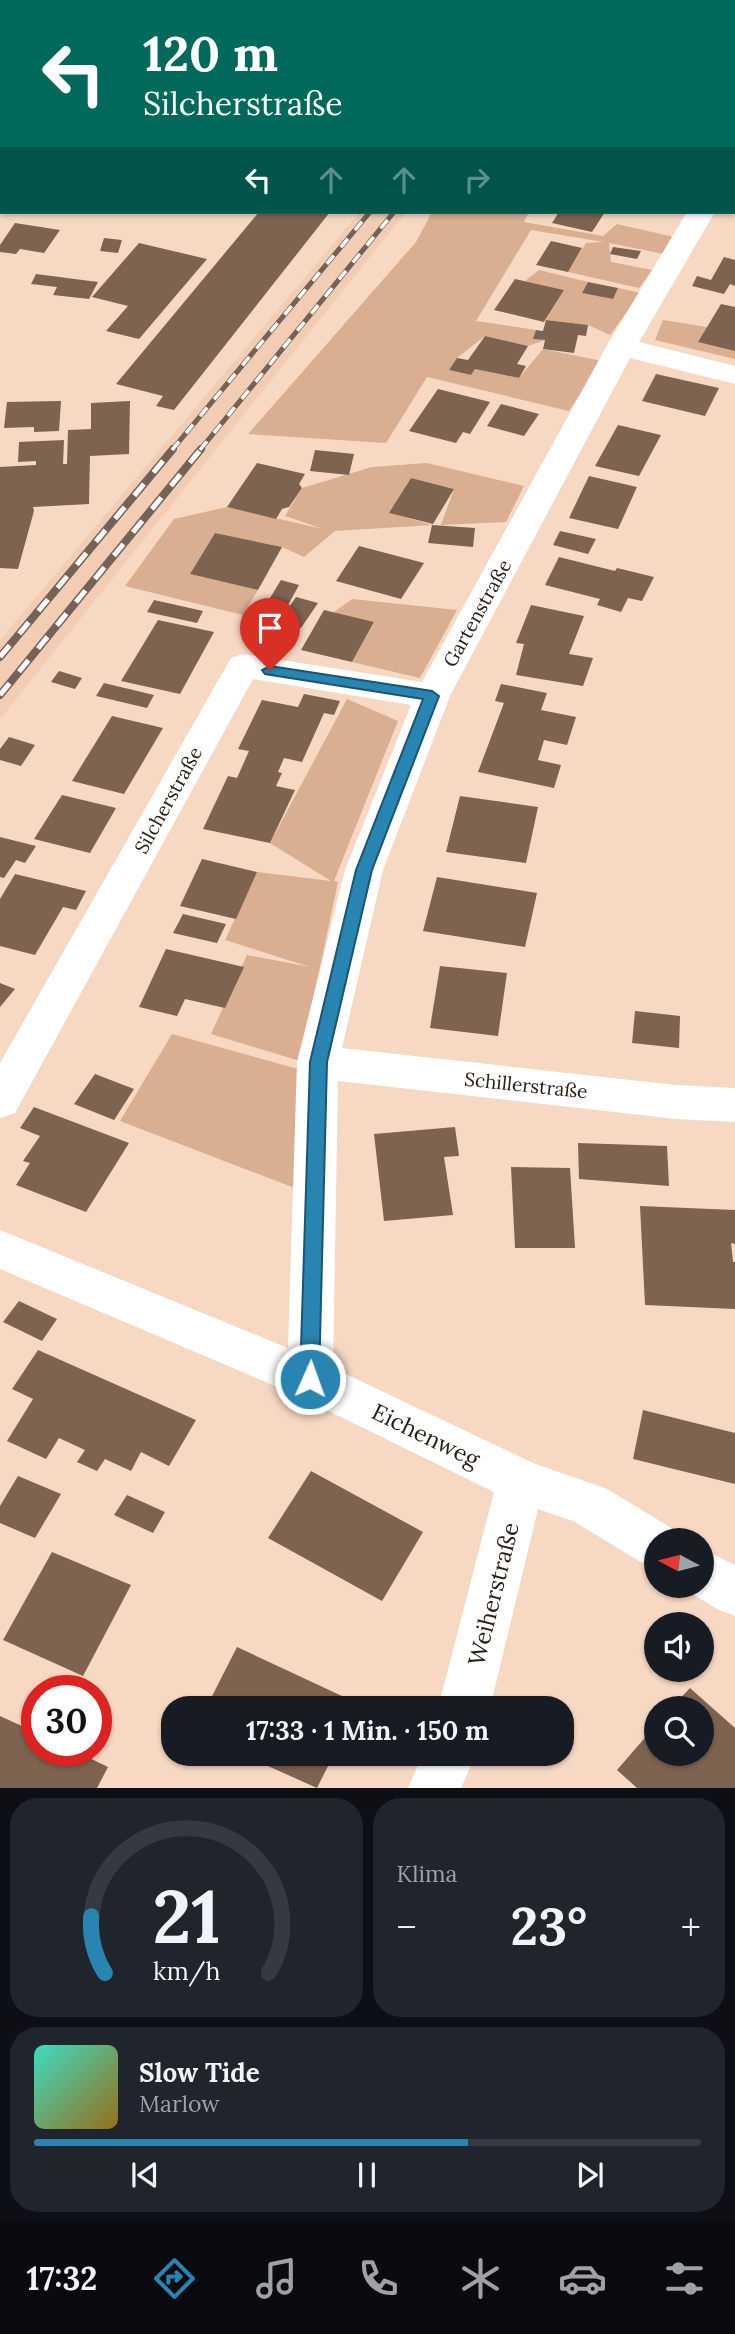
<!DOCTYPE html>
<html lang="de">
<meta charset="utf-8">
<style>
body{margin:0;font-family:Lora,serif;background:#20242c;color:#f1f3f6;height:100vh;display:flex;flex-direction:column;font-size:26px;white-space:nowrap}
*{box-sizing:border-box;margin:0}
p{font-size:23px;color:#9ea1a6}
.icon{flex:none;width:38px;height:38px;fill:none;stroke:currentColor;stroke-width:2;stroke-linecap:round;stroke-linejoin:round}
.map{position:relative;height:1788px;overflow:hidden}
.panel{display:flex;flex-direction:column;gap:10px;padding:10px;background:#0d0f14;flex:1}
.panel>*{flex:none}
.guide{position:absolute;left:0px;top:0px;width:735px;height:214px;box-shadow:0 2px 5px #0004;background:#00695c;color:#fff;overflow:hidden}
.needle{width:46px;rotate:277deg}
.fabs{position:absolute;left:644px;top:1528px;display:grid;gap:14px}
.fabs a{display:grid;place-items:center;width:70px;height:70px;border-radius:50%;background:#171b24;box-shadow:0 2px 5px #0004;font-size:35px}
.speed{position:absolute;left:21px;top:1675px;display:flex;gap:14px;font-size:35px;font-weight:700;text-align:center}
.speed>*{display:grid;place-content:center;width:91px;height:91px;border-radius:50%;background:#171b24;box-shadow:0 2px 5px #0004;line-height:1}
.speed .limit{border:10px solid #d22;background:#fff;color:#111}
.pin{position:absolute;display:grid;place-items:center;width:60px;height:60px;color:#fff;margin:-72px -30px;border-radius:50% 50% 50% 0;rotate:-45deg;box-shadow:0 0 7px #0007}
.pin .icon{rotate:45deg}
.me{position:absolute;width:77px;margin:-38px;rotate:2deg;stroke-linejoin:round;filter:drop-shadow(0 0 5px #0008)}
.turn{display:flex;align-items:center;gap:24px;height:147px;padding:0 28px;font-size:32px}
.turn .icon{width:91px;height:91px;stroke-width:2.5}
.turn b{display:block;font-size:49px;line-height:60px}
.lanes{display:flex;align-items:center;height:66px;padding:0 28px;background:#0003;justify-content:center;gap:35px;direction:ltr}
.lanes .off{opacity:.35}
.big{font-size:52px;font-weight:700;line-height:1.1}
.panel .widget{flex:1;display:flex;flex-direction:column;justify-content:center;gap:10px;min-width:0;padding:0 24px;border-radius:28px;background:#20242c}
.panel .dial{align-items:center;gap:0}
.dial svg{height:182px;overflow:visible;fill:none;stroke:#363941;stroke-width:7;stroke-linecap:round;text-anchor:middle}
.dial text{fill:#f1f3f6;stroke:none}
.song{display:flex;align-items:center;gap:21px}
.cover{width:84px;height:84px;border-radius:10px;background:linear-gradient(135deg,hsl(170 70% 55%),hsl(40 70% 35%))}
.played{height:7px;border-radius:4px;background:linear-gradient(90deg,#2884b1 65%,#363941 65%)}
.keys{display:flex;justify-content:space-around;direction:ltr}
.heat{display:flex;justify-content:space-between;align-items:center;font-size:38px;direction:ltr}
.panel .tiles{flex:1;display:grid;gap:10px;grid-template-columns:1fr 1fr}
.widget:last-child{grid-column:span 2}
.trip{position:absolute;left:161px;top:1696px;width:413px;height:70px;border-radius:28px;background:#171b24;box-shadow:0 2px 5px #0004;font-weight:700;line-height:70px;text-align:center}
.tab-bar{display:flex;height:112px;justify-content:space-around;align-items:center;background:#090b0e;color:#9ea1a6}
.tab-bar .icon{width:49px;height:49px}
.tab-bar .current{color:#2884b1}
.tab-bar b{font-size:32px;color:#f1f3f6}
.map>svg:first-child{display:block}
</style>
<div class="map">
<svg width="735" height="1788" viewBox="0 0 735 1788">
<rect width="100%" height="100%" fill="#f7d8c3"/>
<!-- built -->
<path fill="#f2ccb3" d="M 360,212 L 406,212 L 0,719 L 0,640 Z"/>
<!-- green -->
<g fill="#daae90">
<path d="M 432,212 L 529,212 L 524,222 L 603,236 L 617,224 L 678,238 L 664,254 L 609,243 L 611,262 L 652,270 L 639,288 L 568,272 L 586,243 L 604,242 L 531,230 L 476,321 L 536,330 L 534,339 L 545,340 L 528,346 L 485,336 L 457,358 L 449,370 L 471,375 L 475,369 L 519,378 L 543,349 L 602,361 L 569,411 L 427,377 L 386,443 L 248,434 L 416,242 Z"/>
<path d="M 539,270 L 588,282 L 583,292 L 612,299 L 618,288 L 641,293 L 610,335 L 588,325 L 546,320 L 564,290 L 525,281 Z"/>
<path d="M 663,320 L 707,327 L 735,351 L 735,359 L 655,340 Z"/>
<path d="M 427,463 L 524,486 L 506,522 L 441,525 L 454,489 L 411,478 L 390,513 L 432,525 L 335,531 L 304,557 L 282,547 L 215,533 L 190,574 L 258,590 L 243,615 L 125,586 L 174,519 L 227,507 L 323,529 L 285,516 L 302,488 L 372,467 Z"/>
<path d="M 352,599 L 457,610 L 420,678 L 352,662 L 374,623 L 333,613 Z"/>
<path d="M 347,699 L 398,721 L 334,881 L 338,882 L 300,1061 L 211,1034 L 247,955 L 310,967 L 225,940 L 257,872 L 331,881 L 270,843 Z"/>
<path d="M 172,1034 L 298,1069 L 300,1190 L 120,1121 Z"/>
</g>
<!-- building -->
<g fill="#7e6350">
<path d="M 259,212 L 330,212 L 174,410 L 156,406 L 163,396 L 116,384 Z"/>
<path d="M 559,212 L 605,212 L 592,232 L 552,223 Z"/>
<path d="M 15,223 L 60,230 L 44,253 L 20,249 L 16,254 L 0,252 L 0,245 Z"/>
<path d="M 104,238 L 122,240 L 118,253 L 100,251 Z"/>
<path d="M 551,241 L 582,248 L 568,272 L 536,265 Z"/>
<path d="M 139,243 L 207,259 L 139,339 L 106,331 L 128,306 L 92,297 Z"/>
<path d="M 613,247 L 641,251 L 637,259 L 610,254 Z"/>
<path d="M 724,257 L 735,260 L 735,286 L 730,284 L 724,294 L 692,286 L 697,276 L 711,280 Z"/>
<path d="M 36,274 L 98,282 L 89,299 L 53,295 L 57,287 L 31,284 Z"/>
<path d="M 515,279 L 564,290 L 544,322 L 494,310 Z"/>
<path d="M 588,282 L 618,288 L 613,299 L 582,293 Z"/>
<path d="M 721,304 L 735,307 L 735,351 L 698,342 Z"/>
<path d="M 546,320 L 588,325 L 586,336 L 578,335 L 574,353 L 543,349 L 545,340 L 533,339 L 536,330 L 543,331 Z"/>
<path d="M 485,336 L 528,346 L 517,364 L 526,366 L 519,378 L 475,369 L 471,375 L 449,370 L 457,358 L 468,360 Z"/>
<path d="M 656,374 L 719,388 L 705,416 L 642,401 Z"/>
<path d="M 438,389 L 490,402 L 470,434 L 463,432 L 456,443 L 409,431 Z"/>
<path d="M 61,401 L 59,431 L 34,432 L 34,427 L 4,428 L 7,402 Z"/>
<path d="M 130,401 L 129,454 L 90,456 L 89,504 L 33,507 L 34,511 L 18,569 L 0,568 L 0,467 L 36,465 L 36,461 L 18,462 L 19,442 L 64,440 L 63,464 L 67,464 L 68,430 L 91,429 L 91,403 Z"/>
<path d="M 501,404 L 539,414 L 524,436 L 487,426 Z"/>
<path d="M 618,425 L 661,435 L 639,476 L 595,466 Z"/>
<path d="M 315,450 L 354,454 L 349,475 L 310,471 Z"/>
<path d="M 257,463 L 305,474 L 299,484 L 302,488 L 289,507 L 282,509 L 276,519 L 227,507 Z"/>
<path d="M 589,476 L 637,487 L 618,529 L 569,518 Z"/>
<path d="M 411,478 L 454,489 L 433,524 L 389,513 Z"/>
<path d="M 432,525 L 475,528 L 473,547 L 428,543 Z"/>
<path d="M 560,531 L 596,539 L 588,554 L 553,545 Z"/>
<path d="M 215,533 L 282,547 L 258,590 L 190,574 Z"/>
<path d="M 359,546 L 424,563 L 401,599 L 336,581 Z"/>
<path d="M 559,557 L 615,571 L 617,568 L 654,577 L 642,601 L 628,598 L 621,612 L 597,605 L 600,599 L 545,585 Z"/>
<path d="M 281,580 L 299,585 L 282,616 L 262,611 Z"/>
<path d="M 296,597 L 318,603 L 301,628 L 279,622 Z"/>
<path d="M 154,600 L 203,611 L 197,623 L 147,612 Z"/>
<path d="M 531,605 L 584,616 L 569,654 L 593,658 L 583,686 L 516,675 L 524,644 L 516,643 Z"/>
<path d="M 324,610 L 374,622 L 352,662 L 301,650 Z"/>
<path d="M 158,620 L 214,632 L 180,694 L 121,681 Z"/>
<path d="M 59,671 L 82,678 L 75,689 L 51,682 Z"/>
<path d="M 104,683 L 154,695 L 147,708 L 96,696 Z"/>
<path d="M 501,684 L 547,693 L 541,710 L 576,717 L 567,745 L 544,740 L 538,760 L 561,765 L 554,788 L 478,772 L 504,703 L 495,701 Z"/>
<path d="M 304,694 L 340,701 L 334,715 L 324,713 L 302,762 L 284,758 L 278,772 L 282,773 L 276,786 L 295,790 L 270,843 L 203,829 L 228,776 L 237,778 L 249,751 L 238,749 L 262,700 L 298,707 Z"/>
<path d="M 112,716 L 163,728 L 124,794 L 72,781 Z"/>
<path d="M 9,737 L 35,745 L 21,766 L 0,760 L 0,749 Z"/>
<path d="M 62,795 L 116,808 L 90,853 L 34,839 Z"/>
<path d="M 460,796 L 538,807 L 526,863 L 446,852 Z"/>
<path d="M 0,837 L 36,846 L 25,863 L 16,860 L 4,878 L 0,877 Z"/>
<path d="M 202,859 L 257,872 L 236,919 L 180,906 Z"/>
<path d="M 15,874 L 86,891 L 76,910 L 63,907 L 35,955 L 0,946 L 0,899 Z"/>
<path d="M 437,877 L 537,893 L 525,947 L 423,931 Z"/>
<path d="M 183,914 L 226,924 L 217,943 L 173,933 Z"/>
<path d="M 166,949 L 244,967 L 225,1008 L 185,999 L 177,1016 L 139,1007 Z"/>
<path d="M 440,966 L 507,973 L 498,1036 L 430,1028 Z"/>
<path d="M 0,983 L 15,989 L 0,1007 Z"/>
<path d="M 635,1011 L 680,1016 L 679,1048 L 632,1043 Z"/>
<path d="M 95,1074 L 134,1089 L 114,1120 L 74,1104 Z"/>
<path d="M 34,1107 L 129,1143 L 86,1212 L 16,1185 L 30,1163 L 23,1161 L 40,1136 L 20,1128 Z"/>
<path d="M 455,1127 L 459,1156 L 444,1157 L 453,1215 L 384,1221 L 374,1134 Z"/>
<path d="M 578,1143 L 667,1146 L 669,1186 L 579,1179 Z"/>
<path d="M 511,1167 L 570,1168 L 575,1248 L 515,1248 Z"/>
<path d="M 640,1206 L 735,1210 L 735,1244 L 731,1243 L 733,1262 L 735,1262 L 735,1309 L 645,1305 Z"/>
<path d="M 19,1301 L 57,1319 L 42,1341 L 3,1322 Z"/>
<path d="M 38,1350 L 196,1420 L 169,1466 L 141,1452 L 131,1471 L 105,1459 L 97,1471 L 77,1462 L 85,1450 L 59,1438 L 46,1459 L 7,1441 L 33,1399 L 12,1389 Z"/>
<path d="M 643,1410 L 735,1433 L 735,1484 L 633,1459 Z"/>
<path d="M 311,1471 L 423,1532 L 382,1601 L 268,1538 Z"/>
<path d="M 18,1476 L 61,1494 L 35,1538 L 0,1523 L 0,1506 Z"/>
<path d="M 127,1495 L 165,1512 L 153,1533 L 114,1515 Z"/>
<path d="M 52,1552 L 131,1585 L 83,1676 L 3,1640 Z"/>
<path d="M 237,1647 L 357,1703 L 355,1708 L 206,1708 Z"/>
<path d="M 690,1688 L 735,1728 L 735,1788 L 637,1788 L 617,1770 L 656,1725 L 656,1754 L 702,1754 L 702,1708 L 671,1708 Z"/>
<path d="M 0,1716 L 37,1733 L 37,1750 L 73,1750 L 108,1767 L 97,1788 L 0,1788 Z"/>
<path d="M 241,1754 L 334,1754 L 317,1788 Z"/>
</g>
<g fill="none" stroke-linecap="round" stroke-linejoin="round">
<!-- minor -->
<g fill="#fff" fill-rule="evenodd">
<path d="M 62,0 L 87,0 L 61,2 Z"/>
<path d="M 293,0 L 317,0 L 318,2 L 294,2 Z"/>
<path d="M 2,81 L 2,98 L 0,99 L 0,82 Z"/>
<path d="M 733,137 L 735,137 L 733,155 Z"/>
<path d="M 687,212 L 715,212 L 639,342 L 735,366 L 735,384 L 630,358 L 450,696 L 383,870 L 342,1048 L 676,1085 L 735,1088 L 735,1122 L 676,1119 L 338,1081 L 333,1368 L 533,1463 L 607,1489 L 673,1529 L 678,1540 L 656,1540 L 656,1568 L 639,1561 L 575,1522 L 538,1509 L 490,1708 L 438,1708 L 494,1492 L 294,1394 L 0,1269 L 0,1230 L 288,1348 L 297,1062 L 345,870 L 411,705 L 253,679 L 15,1113 L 0,1118 L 0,1063 L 231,658 L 243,654 L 422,682 L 606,347 Z"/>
<path d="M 702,1549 L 735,1565 L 735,1616 L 717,1609 L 685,1589 L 683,1586 L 702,1586 Z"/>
<path d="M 423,1754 L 476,1754 L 461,1788 L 408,1788 Z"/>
</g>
<defs>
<g id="rail-far1">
<path d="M 172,450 L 370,212"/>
<path d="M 200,450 L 394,212"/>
</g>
<g id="rail">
<path d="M 0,657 L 173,449"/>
<path d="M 0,695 L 201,449"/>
</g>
</defs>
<!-- rail-far1 casing -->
<use href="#rail-far1" stroke="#756256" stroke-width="5"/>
<!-- rail casing -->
<use href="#rail" stroke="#756256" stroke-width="8"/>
<!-- rail-far1 -->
<use href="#rail-far1" stroke="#fff" stroke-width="3.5" stroke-dasharray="11" stroke-linecap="butt"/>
<!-- rail -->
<use href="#rail" stroke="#fff" stroke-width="5" stroke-dasharray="15" stroke-linecap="butt"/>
</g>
<!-- route -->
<path fill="#2884b1" stroke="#1a5673" stroke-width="2" d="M 270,666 L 432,691 L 439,696 L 372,870 L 327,1062 L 319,1379 L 317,1385 L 310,1388 L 303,1385 L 300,1379 L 310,1062 L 356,870 L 423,699 L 265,674 L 262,670 Z"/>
<g text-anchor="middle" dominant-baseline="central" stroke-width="7" stroke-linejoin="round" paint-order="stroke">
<!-- street labels -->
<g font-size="19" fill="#2b2018" stroke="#fff">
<text transform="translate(477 613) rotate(-61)">Gartenstraße</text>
<text transform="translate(168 800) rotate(-61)">Silcherstraße</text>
<text transform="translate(526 1085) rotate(6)">Schillerstraße</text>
</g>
<!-- near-street labels -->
<g font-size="23" fill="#2b2018" stroke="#fff">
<text transform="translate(426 1435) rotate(26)">Eichenweg</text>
<text transform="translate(493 1594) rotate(-76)">Weiherstraße</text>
</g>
</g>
</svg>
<div class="fabs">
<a><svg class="needle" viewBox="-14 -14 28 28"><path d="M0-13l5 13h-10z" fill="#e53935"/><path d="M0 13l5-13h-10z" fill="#9ea1a6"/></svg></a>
<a><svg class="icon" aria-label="sound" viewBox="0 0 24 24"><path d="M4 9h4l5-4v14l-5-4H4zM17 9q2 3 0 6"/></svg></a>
<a><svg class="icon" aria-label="search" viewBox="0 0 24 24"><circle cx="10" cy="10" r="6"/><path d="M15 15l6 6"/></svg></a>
</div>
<div class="speed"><div class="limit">30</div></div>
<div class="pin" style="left:270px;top:670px;background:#d93025"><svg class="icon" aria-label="arrive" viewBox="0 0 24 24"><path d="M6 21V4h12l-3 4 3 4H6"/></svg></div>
<svg class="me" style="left:310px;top:1379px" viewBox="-20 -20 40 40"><circle r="17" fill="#2884b1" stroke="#fff" stroke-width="3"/><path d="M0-11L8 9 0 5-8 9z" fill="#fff"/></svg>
<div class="trip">17:33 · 1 Min. · 150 m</div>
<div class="guide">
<div class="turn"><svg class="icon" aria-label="left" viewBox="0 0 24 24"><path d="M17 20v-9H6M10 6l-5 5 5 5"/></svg><div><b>120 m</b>Silcherstraße</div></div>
<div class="lanes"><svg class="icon" aria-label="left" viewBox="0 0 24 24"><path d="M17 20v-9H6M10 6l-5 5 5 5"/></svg><svg class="icon off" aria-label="ahead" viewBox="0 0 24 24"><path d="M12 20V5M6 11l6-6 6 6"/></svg><svg class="icon off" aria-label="ahead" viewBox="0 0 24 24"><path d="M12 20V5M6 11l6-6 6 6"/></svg><svg class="icon off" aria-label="right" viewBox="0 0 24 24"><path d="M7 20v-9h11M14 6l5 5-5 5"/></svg></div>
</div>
</div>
<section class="panel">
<div class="tiles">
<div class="widget dial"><svg viewBox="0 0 100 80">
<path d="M14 69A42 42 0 1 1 86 69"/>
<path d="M14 69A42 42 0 0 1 8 44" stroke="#2884b1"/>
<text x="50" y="56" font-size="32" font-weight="700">21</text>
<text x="50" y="72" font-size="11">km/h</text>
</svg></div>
<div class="widget"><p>Klima</p>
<div class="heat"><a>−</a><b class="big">23°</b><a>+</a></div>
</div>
<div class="widget">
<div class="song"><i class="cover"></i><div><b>Slow Tide</b><p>Marlow</p></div></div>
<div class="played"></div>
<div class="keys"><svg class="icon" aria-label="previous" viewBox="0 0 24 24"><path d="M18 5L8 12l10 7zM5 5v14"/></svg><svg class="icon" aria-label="pause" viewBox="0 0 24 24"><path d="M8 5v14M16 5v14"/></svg><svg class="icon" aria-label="next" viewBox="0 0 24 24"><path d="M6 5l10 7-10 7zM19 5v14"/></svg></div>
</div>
</div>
</section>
<nav class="tab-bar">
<b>17:32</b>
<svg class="icon current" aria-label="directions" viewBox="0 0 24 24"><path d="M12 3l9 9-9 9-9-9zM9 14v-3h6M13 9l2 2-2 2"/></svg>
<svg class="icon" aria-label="music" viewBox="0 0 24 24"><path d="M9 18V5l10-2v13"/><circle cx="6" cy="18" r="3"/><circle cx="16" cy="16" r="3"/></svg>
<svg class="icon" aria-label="phone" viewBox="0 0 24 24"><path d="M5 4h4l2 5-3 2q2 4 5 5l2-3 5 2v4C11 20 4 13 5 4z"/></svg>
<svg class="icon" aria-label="climate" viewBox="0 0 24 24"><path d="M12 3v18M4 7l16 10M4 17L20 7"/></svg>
<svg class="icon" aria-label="car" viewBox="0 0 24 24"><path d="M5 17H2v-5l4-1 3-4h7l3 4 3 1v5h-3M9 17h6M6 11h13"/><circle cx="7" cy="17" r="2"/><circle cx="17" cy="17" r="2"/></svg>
<svg class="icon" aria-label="filters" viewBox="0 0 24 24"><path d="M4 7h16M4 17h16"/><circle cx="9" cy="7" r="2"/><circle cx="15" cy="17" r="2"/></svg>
</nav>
